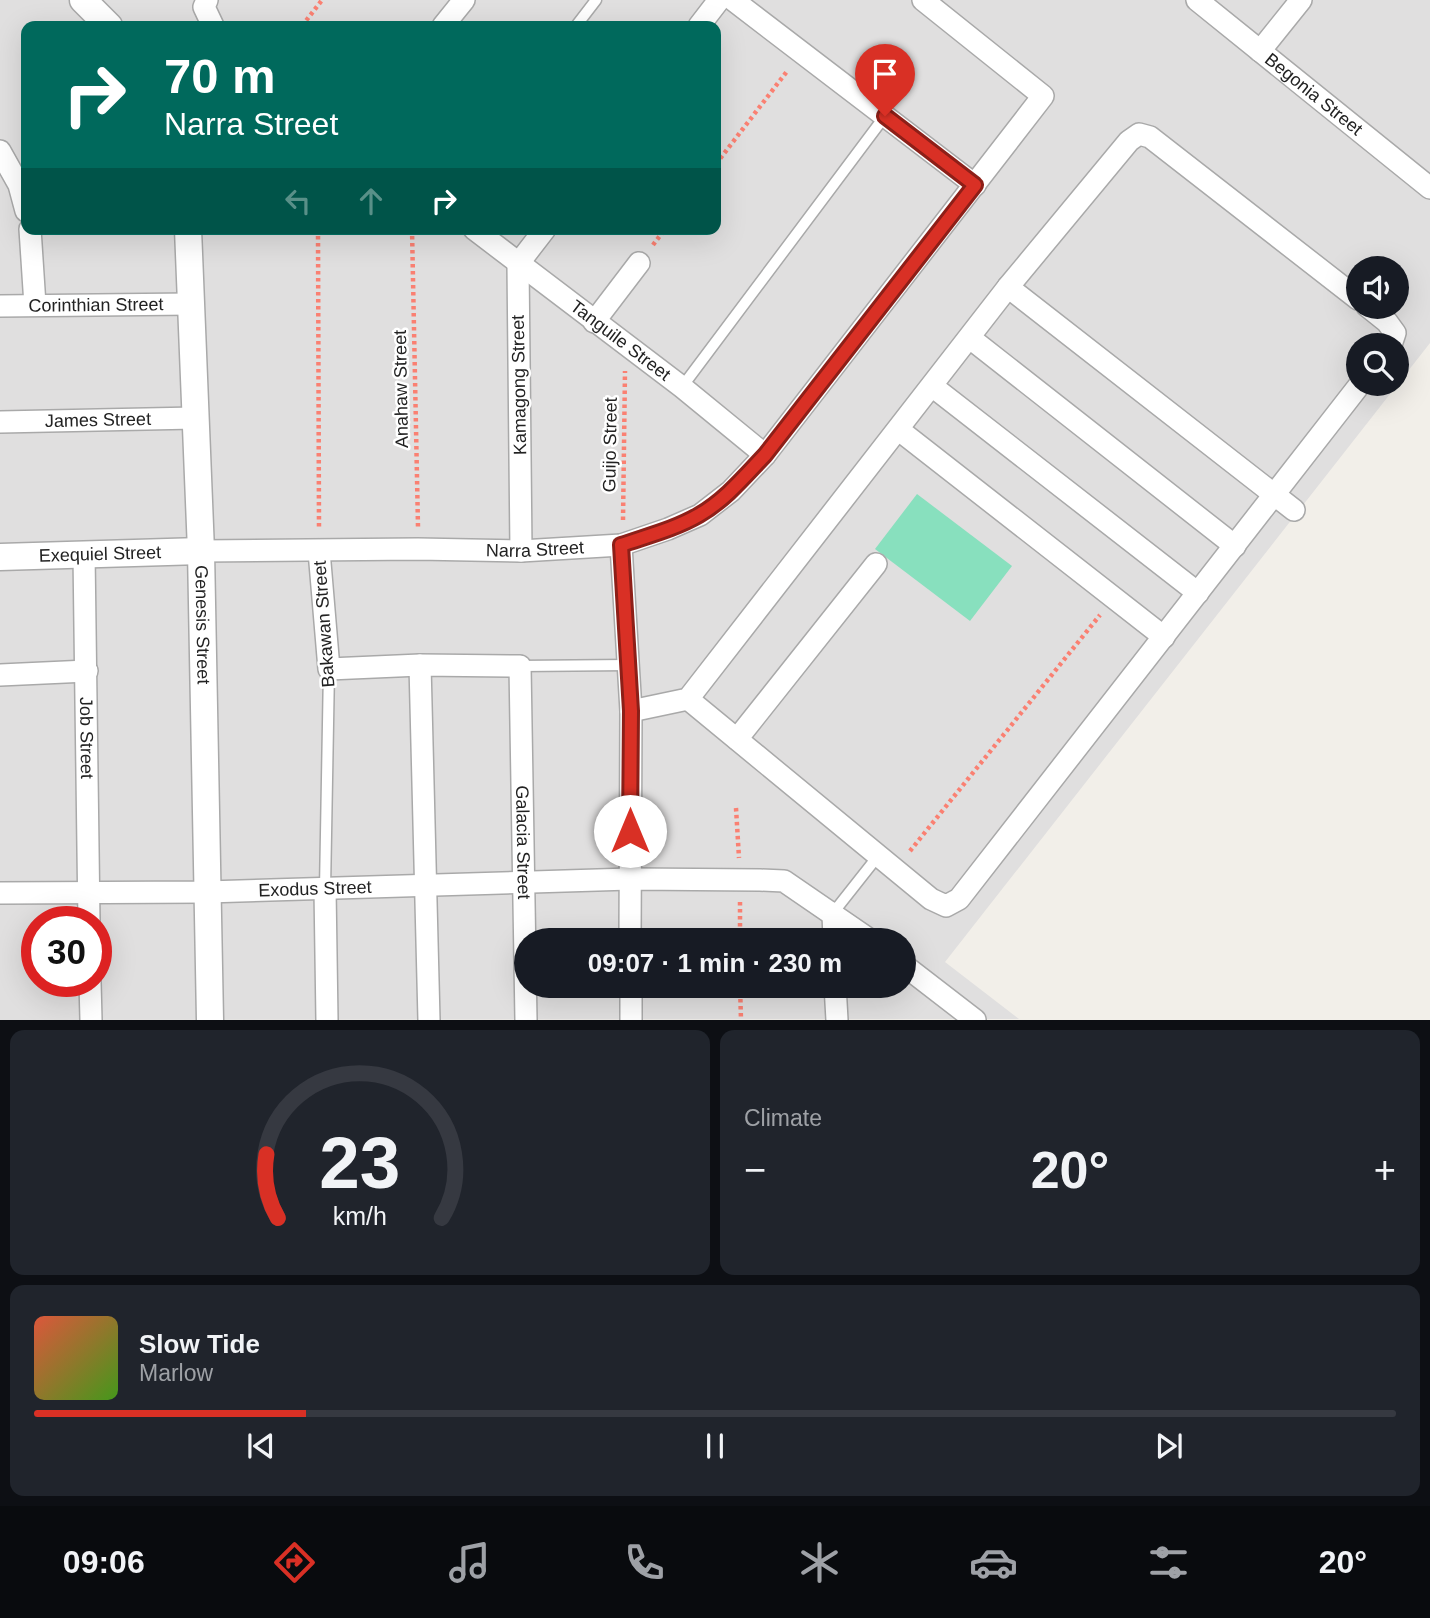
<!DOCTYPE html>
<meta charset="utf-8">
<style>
body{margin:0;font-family:Arial,sans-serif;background:#20242c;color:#f1f3f6;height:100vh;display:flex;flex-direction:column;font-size:26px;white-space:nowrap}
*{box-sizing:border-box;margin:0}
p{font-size:23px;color:#9ea1a6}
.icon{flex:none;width:38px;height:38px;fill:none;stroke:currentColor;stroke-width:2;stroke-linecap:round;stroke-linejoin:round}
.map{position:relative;height:1020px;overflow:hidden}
.drawer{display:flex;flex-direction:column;gap:10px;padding:10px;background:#0d0f14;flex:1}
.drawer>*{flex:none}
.banner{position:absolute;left:21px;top:21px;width:700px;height:214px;border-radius:14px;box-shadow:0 7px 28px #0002;background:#00695c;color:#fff;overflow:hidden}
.buttons{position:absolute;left:1346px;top:256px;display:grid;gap:14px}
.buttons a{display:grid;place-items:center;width:63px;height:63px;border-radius:50%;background:#171b24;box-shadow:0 7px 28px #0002;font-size:35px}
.speed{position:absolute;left:21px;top:906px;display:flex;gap:14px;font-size:35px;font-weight:700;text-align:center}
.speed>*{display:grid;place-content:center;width:91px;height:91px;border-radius:50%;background:#171b24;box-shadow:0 7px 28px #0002;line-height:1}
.speed .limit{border:10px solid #d22;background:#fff;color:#111}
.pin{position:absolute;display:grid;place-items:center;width:60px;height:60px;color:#fff;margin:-72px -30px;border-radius:50% 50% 50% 0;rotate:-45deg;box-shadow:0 0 7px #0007}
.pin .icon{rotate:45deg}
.me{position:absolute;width:77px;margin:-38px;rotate:0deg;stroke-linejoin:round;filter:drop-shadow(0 0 5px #0008)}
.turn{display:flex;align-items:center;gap:24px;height:147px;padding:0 28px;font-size:32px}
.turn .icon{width:91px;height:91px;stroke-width:2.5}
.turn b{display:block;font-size:49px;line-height:60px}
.lanes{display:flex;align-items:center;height:66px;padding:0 28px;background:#0003;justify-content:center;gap:35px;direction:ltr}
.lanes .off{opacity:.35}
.big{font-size:52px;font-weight:800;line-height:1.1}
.drawer .card{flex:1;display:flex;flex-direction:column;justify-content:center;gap:10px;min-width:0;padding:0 24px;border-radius:14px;background:#20242c}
.drawer .dial{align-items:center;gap:0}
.dial svg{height:182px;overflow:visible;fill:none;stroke:#363941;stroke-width:7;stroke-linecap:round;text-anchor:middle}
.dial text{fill:#f1f3f6;stroke:none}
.song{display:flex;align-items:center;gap:21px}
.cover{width:84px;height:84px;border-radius:10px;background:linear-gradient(135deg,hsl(10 70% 55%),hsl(100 70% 35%))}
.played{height:7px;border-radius:4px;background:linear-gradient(90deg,#d93025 20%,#363941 20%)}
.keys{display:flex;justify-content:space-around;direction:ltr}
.heat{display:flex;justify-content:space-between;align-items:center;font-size:38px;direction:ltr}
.drawer .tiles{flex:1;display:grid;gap:10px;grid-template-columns:1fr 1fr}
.card:last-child{grid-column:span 2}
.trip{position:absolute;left:514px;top:928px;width:402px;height:70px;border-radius:35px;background:#171b24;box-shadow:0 7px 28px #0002;font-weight:800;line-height:70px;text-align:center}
.tabs{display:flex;height:112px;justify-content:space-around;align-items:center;background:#090b0e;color:#9ea1a6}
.tabs .icon{width:49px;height:49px}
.tabs .selected{color:#d93025}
.tabs b{font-size:32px;color:#f1f3f6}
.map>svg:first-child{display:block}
</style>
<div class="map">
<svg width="1430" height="1020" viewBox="0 0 1430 1020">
<rect width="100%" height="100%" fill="#f2efe9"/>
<!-- residential -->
<path fill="#e0dfdf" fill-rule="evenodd" d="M 0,0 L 1430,0 L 1430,343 L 945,962 L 1019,1019 L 0,1020 ZM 26,26 L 716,26 L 716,229 L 26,229 ZM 1358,268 L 1396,268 L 1396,306 L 1358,306 ZM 1358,345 L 1396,345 L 1396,383 L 1358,383 ZM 37,922 L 96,922 L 96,982 L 37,982 ZM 527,940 L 905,940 L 905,985 L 527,985 Z"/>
<!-- pitch -->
<path fill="#88e0be" d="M 917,494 L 1012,566 L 970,621 L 875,549 Z"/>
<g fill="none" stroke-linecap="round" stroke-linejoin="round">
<defs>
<g id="service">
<path d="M 576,26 L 596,0"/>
<path d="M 682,387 L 885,116"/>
<path d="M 520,666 L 628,665"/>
<path d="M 325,889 L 329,669"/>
<path d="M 833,913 L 878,856"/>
</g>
<g id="minor">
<path d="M 207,0 L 204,7 L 213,26"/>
<path d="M 733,0 L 975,185"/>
<path id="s1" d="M 1197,0 L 1430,188"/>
<path d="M 443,26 L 464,0"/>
<path d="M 699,26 L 719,0"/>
<path d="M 1260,51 L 1301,0"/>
<path d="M 0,151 L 19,185 L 26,211"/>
<path d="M 30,229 L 35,305"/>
<path id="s2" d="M 474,229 L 682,387 L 765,455"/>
<path d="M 1008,287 L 1294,510"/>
<path id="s3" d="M 0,306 L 192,304"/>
<path d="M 1367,306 L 1387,322 L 1395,333 L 1391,345"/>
<path d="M 594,322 L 639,263"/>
<path d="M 970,338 L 1235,546"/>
<path d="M 932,386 L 1198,593"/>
<path id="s4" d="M 0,422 L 195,418"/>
<path d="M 899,430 L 1164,637"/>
<path d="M 621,545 L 631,711 L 630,940"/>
<path id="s5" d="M 201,551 L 418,549 L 521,551 L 621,545 L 668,529 L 700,515 L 731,491 L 765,455 L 1043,96 L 923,0"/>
<path id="s6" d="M 319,551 L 329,669 L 420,665 L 520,666 L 526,1020"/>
<path d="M 521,551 L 518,264 L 545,229"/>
<path id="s7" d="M 84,554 L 89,922"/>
<path d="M 420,665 L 429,1020"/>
<path d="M 0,675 L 87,671"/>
<path d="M 688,699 L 931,899 L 946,906 L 959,899 L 1361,383"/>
<path d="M 631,711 L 688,699 L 1008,287 L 1129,141 L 1139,134 L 1150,137 L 1358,299"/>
<path d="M 737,739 L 876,564"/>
<path d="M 325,889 L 327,1020"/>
<path id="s8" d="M 0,893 L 207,892 L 630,879 L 760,880 L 784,881 L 870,940"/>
<path d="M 833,913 L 834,940"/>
<path d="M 905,966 L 975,1020"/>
<path d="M 90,982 L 91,1020"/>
<path d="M 631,985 L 631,1020"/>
<path d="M 835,985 L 837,1020"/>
</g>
<g id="tertiary">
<path d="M 83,0 L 109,26"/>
<path id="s9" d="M 188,229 L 201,551 L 210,1020"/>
<path id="s10" d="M 0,557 L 201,551"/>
</g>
</defs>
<!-- service casing -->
<use href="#service" stroke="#a9a9a9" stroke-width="13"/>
<!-- minor casing -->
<use href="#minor" stroke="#a9a9a9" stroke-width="24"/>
<!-- tertiary casing -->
<use href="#tertiary" stroke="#a9a9a9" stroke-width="29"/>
<!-- path -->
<g stroke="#fa8072" stroke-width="4.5" stroke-dasharray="3.5 3.5" stroke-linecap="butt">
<path d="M 302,26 L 322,0"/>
<path d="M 716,164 L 788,70"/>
<path d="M 318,229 L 319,529"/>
<path d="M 412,229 L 418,527"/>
<path d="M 653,245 L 665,229"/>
<path d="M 623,520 L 625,371"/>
<path d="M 736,808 L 739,858"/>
<path d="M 910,851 L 1100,615"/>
<path d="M 740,902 L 740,940"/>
<path d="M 740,985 L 741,1020"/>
</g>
<!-- service -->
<use href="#service" stroke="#fff" stroke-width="10"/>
<!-- minor -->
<use href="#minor" stroke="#fff" stroke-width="21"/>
<!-- tertiary -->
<use href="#tertiary" stroke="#fff" stroke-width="26"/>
</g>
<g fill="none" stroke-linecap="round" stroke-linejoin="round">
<defs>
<path id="route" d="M 630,831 L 631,711 L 621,545 C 647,536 675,529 699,515 C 725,500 744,477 765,455 L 975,185 L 885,116"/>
</defs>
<!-- route casing -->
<use href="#route" stroke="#8d1f18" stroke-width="18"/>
<!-- route -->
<use href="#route" stroke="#d93025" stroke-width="12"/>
</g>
<g text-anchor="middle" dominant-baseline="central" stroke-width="5" stroke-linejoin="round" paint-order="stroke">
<!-- street labels -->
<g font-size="18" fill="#222" stroke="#fff">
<text stroke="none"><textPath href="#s1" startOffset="150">Begonia Street</textPath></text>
<text stroke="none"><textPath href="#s3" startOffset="96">Corinthian Street</textPath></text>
<text stroke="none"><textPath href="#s2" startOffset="184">Tanguile Street</textPath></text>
<text transform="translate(519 385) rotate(-91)">Kamagong Street</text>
<text transform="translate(401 389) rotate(-91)">Anahaw Street</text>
<text stroke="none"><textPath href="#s4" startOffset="98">James Street</textPath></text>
<text transform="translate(610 445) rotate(-89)">Guijo Street</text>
<text stroke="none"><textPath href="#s5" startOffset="334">Narra Street</textPath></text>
<text stroke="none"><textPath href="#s10" startOffset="100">Exequiel Street</textPath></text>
<text stroke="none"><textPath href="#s9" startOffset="396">Genesis Street</textPath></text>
<text transform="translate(324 624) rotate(-94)">Bakawan Street</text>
<text stroke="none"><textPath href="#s7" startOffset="184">Job Street</textPath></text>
<text stroke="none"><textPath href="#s6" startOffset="486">Galacia Street</textPath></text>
<text stroke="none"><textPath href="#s8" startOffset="315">Exodus Street</textPath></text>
</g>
</g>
</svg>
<div class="buttons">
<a><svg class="icon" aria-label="sound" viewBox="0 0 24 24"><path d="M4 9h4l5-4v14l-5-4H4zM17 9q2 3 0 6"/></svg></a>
<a><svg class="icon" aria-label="search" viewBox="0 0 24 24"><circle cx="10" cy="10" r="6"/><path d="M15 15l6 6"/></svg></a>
</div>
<div class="speed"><div class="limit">30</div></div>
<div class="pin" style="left:885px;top:116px;background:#d93025"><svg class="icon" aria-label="arrive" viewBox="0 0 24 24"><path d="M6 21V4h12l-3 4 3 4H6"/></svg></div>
<svg class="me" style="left:630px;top:831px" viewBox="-20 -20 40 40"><circle r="19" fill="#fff"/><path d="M0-13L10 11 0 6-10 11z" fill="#d93025"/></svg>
<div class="trip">09:07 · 1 min · 230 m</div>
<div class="banner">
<div class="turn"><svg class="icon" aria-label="right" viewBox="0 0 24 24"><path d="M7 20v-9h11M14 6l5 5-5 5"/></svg><div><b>70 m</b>Narra Street</div></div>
<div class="lanes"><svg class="icon off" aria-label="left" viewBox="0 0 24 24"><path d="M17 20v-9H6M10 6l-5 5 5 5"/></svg><svg class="icon off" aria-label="ahead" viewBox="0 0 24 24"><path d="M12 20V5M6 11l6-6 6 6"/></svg><svg class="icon" aria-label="right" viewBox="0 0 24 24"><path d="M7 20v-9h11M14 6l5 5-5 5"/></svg></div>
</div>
</div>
<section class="drawer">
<div class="tiles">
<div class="card dial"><svg viewBox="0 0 100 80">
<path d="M14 69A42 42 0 1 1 86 69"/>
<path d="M14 69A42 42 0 0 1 9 41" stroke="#d93025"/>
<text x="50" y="56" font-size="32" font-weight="700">23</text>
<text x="50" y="72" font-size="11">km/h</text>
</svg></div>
<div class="card"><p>Climate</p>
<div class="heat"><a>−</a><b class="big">20°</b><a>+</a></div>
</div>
<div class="card">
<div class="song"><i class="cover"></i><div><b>Slow Tide</b><p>Marlow</p></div></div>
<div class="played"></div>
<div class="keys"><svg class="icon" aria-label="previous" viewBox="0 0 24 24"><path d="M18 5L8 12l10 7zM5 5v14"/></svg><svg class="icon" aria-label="pause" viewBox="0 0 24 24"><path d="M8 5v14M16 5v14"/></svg><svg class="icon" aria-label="next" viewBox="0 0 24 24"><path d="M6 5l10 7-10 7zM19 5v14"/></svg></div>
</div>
</div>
</section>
<nav class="tabs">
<b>09:06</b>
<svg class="icon selected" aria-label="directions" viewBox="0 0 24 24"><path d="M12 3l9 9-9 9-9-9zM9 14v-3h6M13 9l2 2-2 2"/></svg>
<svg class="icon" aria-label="music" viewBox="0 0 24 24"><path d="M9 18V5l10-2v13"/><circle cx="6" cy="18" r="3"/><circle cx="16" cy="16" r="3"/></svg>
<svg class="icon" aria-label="phone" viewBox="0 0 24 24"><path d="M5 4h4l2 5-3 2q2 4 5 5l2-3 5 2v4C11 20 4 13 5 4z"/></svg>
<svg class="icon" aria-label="climate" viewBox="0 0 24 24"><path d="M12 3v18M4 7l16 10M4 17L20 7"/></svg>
<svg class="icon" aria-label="car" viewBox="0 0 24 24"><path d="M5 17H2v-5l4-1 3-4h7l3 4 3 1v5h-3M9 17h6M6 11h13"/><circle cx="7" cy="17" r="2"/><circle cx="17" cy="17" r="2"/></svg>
<svg class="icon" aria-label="filters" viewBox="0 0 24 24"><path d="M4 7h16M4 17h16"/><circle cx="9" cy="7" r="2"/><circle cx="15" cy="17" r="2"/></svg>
<b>20°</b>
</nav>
